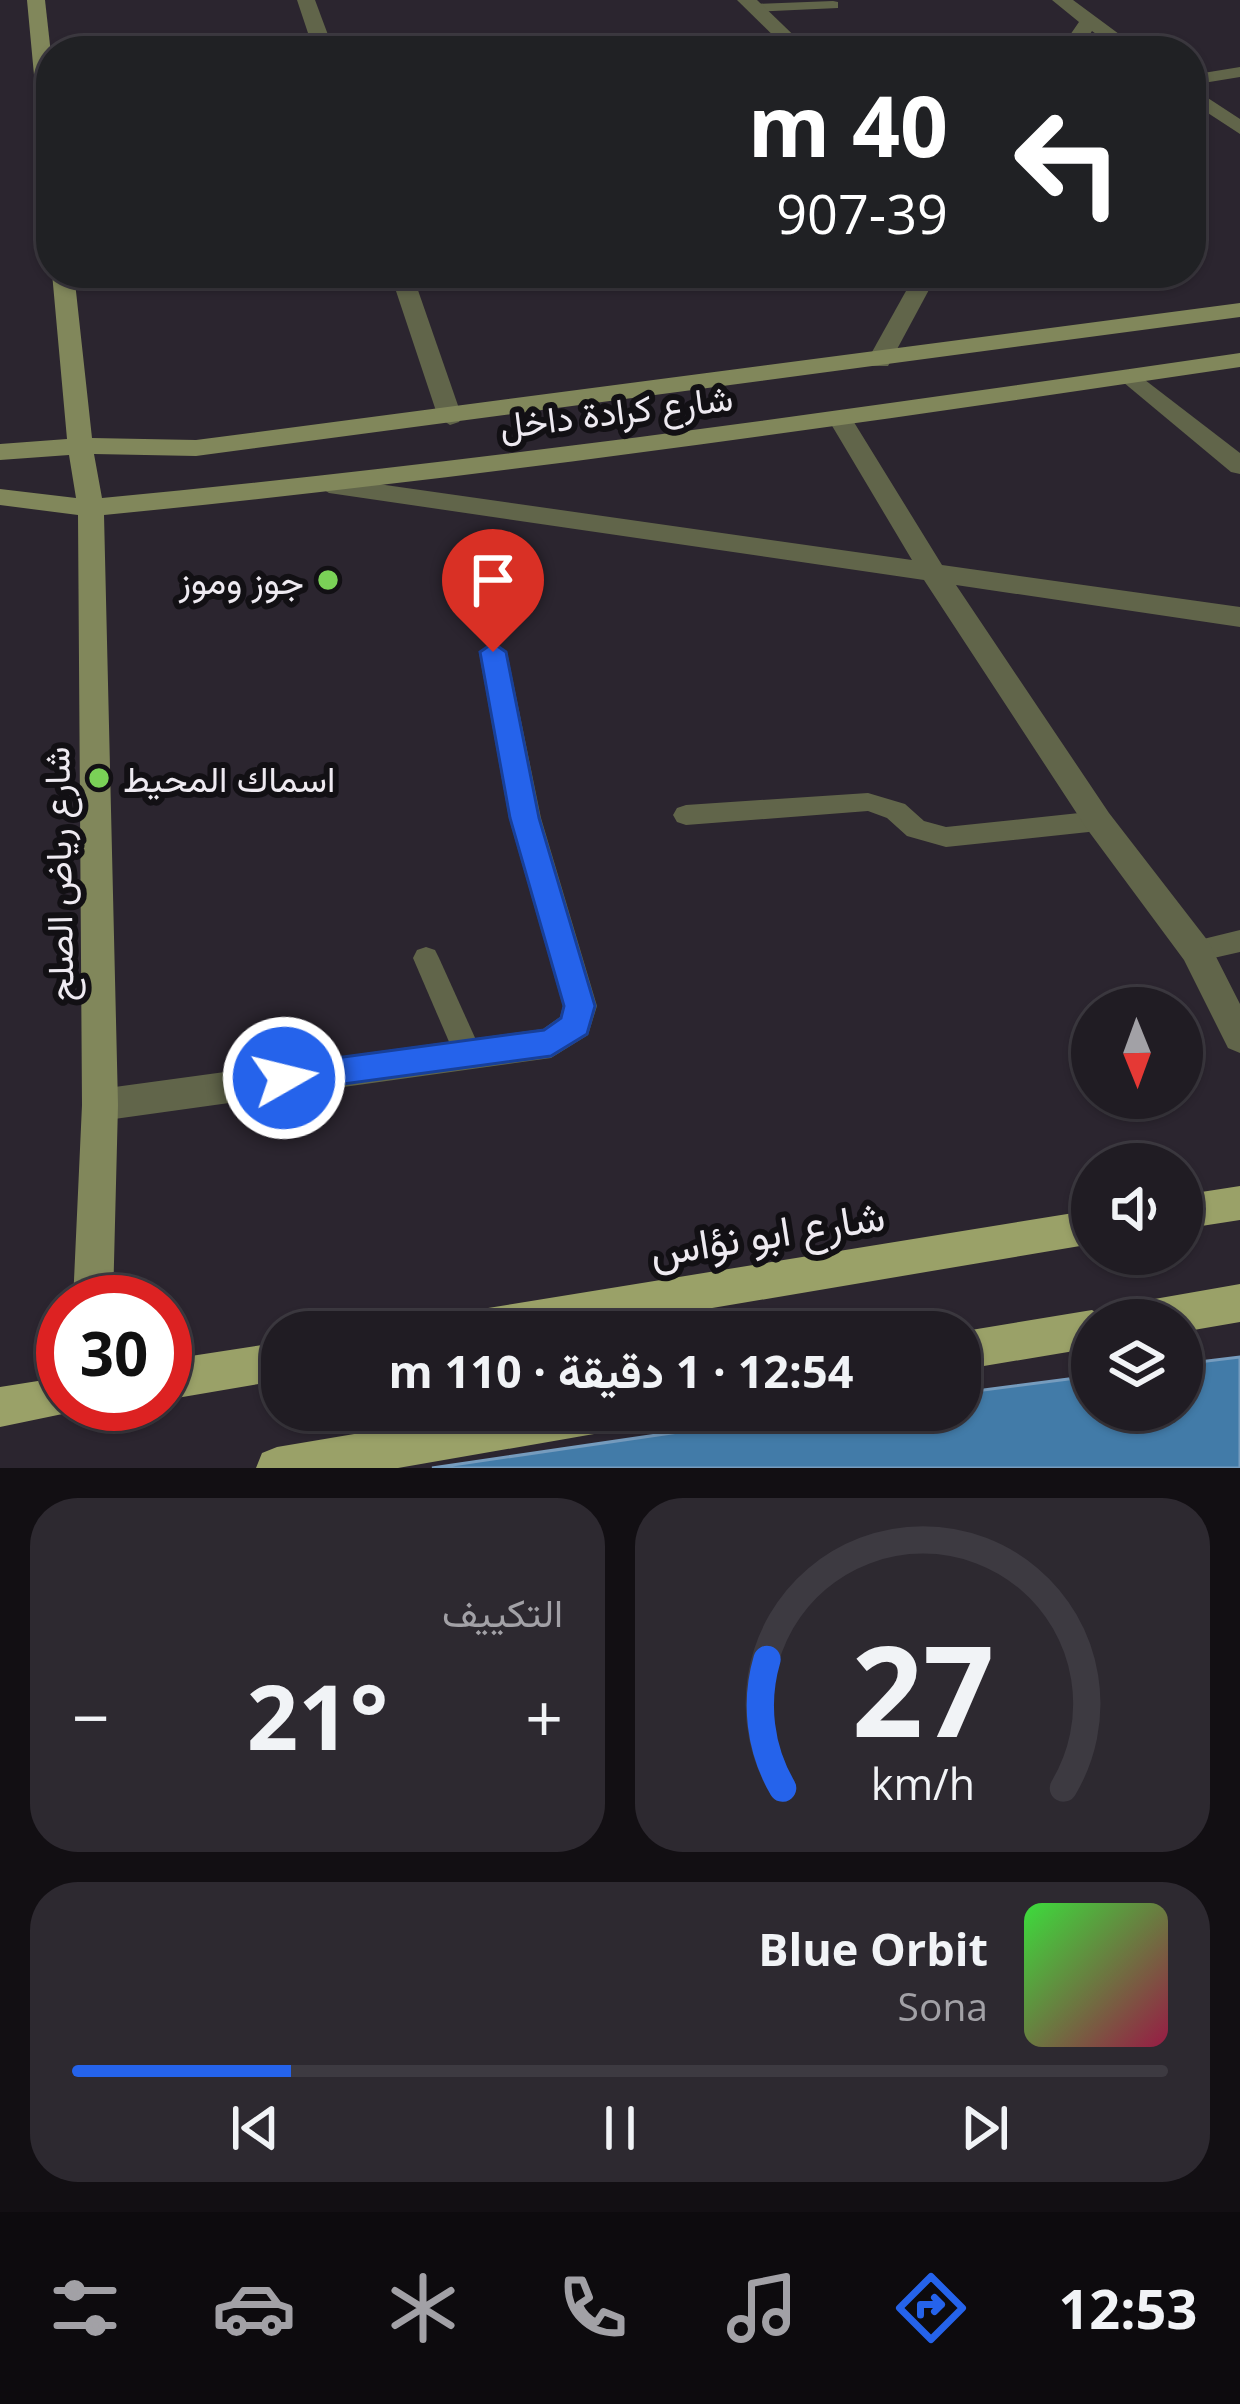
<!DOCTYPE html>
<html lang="ar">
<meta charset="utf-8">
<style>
body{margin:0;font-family:"Open Sans",Vazirmatn,sans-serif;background:#2d2930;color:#f1f3f6;direction:rtl;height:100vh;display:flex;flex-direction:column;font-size:45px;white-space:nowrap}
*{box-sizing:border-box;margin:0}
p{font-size:39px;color:#a2a1a6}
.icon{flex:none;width:66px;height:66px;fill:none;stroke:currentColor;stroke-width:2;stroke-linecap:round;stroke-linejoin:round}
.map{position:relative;height:1468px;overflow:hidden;direction:ltr}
.drawer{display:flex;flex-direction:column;gap:30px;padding:30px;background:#120f13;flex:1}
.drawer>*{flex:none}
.banner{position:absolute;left:36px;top:36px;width:1170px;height:252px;border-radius:48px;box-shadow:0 3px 9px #0004,0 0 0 3px #3d3a41;direction:rtl;background:#202124;color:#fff;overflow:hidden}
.needle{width:78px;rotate:179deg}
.controls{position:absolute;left:1071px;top:987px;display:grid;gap:24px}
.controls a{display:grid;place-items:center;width:132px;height:132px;border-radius:50%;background:#201c23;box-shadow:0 3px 9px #0004,0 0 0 3px #3d3a41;font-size:60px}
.speed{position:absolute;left:36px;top:1275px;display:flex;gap:24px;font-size:60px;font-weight:700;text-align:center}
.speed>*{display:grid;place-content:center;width:156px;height:156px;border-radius:50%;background:#201c23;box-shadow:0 3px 9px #0004,0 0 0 3px #3d3a41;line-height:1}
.speed .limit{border:18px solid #d22;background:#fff;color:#111}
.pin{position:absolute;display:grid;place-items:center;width:102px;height:102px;color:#fff;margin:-123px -51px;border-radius:50% 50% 50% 0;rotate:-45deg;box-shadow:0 0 12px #0007}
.pin .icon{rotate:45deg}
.me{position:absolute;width:132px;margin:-66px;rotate:82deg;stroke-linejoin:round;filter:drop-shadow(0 0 9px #0008)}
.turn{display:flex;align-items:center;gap:42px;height:252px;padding:0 60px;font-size:54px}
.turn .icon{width:156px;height:156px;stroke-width:2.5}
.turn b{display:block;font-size:84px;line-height:102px}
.big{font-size:90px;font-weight:700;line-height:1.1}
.drawer .tile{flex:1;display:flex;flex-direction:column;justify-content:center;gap:18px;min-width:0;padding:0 42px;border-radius:48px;background:#2d2930}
.drawer .dial{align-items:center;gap:0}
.dial svg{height:312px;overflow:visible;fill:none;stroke:#3d3a41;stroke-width:7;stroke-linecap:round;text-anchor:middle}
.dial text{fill:#f1f3f6;stroke:none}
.song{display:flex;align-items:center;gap:36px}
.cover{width:144px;height:144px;border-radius:18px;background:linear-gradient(135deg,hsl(120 70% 55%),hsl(340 70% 35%))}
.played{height:12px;border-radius:6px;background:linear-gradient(90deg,#2563eb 20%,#3d3a41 20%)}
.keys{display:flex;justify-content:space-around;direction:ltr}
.heat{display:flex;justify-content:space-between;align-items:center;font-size:66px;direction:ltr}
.drawer .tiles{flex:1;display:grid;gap:30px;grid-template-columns:1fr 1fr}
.tile:last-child{grid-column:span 2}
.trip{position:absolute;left:261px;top:1311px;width:720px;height:120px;border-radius:48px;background:#201c23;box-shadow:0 3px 9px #0004,0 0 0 3px #3d3a41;font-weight:700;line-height:120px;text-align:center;direction:rtl}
.dock{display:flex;height:192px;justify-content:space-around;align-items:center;background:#0d0b0e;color:#a2a1a6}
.dock .icon{width:84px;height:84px}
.dock .on{color:#2563eb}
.dock b{font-size:54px;color:#f1f3f6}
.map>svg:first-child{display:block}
</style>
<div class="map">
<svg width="1240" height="1468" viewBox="0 0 1240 1468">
<rect width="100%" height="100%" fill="#2b252f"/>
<!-- water -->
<path fill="#427ba8" stroke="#769cbe" stroke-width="3" d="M 1240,1357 L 1240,1468 L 432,1468 L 828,1410 L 960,1410 L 960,1393 L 1092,1376 L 1092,1410 L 1182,1410 L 1182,1364 Z"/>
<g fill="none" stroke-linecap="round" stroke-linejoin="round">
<!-- lane -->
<g fill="#61654a" fill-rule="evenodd">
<path d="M 833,1 L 838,2 L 838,8 L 754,12 L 747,8 L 754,4 Z"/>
<path d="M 1240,67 L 1240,77 L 1191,85 L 1191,75 Z"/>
<path d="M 868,793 L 905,804 L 924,821 L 946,827 L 1098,811 L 1107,814 L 1111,821 L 1107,828 L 1098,831 L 946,847 L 907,836 L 887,818 L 868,811 L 686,825 L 677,822 L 673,815 L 677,808 L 686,805 Z"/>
<path d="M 1240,930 L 1240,952 L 1196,962 L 1187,959 L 1183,951 L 1187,943 Z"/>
<path d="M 426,947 L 435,950 L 439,958 L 481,1051 L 477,1059 L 467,1063 L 457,1059 L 453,1051 L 413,958 L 417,950 Z"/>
</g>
<!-- street -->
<g fill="#61654a" fill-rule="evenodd">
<path d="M 297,0 L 315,0 L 334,51 L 314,51 Z"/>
<path d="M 737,0 L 757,0 L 810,51 L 789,51 Z"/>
<path d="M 1052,0 L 1073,0 L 1142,51 L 1120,51 L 1092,31 L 1079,51 L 1059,51 L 1079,22 Z"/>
<path d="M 1191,87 L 1240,119 L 1240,134 L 1191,102 Z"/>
<path d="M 390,273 L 412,273 L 462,417 L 459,422 L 450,425 L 438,417 Z"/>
<path d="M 916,273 L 938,273 L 888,366 L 870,366 L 867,361 Z"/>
<path d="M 1132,370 L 1240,453 L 1240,474 L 1231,472 L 1123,382 L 1120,377 Z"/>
<path d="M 840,411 L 852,419 L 942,565 L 1240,607 L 1240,627 L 956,585 L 1109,813 L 1208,941 L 1240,1004 L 1240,1053 L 1228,1048 L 1184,960 L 1087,829 L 924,580 L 329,493 L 316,485 L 329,477 L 912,560 L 828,419 Z"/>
<path d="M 493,642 L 507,652 L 541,818 L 597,1006 L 588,1035 L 551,1058 L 100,1121 L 87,1116 L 82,1105 L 87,1094 L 100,1089 L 543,1029 L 560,1017 L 563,1006 L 509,818 L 479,652 Z"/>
</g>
<!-- secondary -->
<g fill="#81875b" fill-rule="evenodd">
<path d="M 27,0 L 45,0 L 51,54 L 51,156 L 41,150 Z"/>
<path d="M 52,273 L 74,273 L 92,438 L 196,440 L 1240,303 L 1240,317 L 196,456 L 94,454 L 102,498 C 483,462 862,408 1240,353 L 1240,367 C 862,423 484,478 104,515 L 118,1105 L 113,1302 L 73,1302 L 82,1105 L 78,515 L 0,505 L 0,489 L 76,498 L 69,455 L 0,460 L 0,444 L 67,439 Z"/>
</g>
<!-- primary -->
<g fill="#9aa168" fill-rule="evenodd">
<path d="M 1240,1186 L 1240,1220 L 1182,1229 L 1182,1195 Z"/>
<path d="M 1092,1210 L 1092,1244 L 570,1332 L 437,1332 L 443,1319 L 457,1313 Z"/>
<path d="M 1240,1284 L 1240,1322 L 1182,1332 L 1182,1320 L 1123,1320 L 1129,1307 L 1143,1301 Z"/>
<path d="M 1092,1310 L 1108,1320 L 1092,1320 L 1092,1348 L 960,1370 L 959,1332 Z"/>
<path d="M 282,1342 L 282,1380 L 165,1400 L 165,1360 Z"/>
<path d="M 63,1377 L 63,1404 L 80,1404 L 77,1411 L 0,1427 L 0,1387 Z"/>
<path d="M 497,1410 L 637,1410 L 631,1424 L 617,1430 L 398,1468 L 256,1468 L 262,1453 L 277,1447 Z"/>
</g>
</g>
<!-- route -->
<path fill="#2563eb" stroke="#184099" stroke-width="3" d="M 493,643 L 506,652 L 539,818 L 595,1006 L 587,1034 L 551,1056 L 284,1092 L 272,1088 L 268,1078 L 272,1069 L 284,1065 L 544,1030 L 561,1018 L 564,1006 L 510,818 L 480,652 Z"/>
<!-- markers -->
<g fill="#7ad157" stroke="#121014" stroke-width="4.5">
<circle cx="328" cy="580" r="12"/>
<circle cx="99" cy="778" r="12"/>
</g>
<g text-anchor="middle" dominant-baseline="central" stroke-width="12" stroke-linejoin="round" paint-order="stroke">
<!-- street labels -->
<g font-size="36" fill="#eeeaf1" stroke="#121014">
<text transform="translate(616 411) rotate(-7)">شارع كرادة داخل</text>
<text transform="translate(58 874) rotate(-91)">شارع رياض الصلح</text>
</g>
<!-- poi labels -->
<g font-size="36" fill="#eeeaf1" stroke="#121014" text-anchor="end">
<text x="304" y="580">جوز وموز</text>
<text x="123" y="778" text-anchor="start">اسماك المحيط</text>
</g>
<!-- near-street labels -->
<g font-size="42" fill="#eeeaf1" stroke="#121014">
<text transform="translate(767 1232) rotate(-9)">شارع ابو نؤاس</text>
</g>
</g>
</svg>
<div class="controls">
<a><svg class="needle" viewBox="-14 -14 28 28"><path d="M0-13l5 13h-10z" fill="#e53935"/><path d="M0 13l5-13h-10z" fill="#a2a1a6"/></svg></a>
<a><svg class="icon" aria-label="sound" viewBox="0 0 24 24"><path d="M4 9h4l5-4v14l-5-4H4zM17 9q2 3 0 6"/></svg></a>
<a><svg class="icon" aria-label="layers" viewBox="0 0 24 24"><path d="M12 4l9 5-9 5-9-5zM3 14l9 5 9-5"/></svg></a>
</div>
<div class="speed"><div class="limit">30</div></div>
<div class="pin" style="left:493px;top:652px;background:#d93025"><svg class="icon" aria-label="arrive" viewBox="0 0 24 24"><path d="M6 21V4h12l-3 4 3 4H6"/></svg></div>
<svg class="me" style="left:284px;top:1078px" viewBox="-20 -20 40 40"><circle r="17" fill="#2563eb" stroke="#fff" stroke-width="3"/><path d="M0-11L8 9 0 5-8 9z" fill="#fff"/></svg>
<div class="trip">12:54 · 1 دقيقة · 110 m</div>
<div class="banner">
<div class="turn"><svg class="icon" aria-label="left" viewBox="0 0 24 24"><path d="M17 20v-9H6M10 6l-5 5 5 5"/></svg><div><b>40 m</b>907-39</div></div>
</div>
</div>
<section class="drawer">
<div class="tiles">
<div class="tile dial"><svg viewBox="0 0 100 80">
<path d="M14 69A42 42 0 1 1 86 69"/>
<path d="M14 69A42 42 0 0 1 10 36" stroke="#2563eb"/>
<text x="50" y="56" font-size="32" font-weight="700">27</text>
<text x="50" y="72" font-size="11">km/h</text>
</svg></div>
<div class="tile"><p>التكييف</p>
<div class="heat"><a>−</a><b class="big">21°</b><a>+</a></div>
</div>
<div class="tile">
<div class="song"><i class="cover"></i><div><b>Blue Orbit</b><p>Sona</p></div></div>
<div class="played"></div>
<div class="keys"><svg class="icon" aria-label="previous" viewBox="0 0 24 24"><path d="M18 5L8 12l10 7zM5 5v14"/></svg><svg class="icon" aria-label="pause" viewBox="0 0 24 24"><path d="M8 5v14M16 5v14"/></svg><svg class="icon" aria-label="next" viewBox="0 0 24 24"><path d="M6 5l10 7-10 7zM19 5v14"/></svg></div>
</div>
</div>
</section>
<nav class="dock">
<b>12:53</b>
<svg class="icon on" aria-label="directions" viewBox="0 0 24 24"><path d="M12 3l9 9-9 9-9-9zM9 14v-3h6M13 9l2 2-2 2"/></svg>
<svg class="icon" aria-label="music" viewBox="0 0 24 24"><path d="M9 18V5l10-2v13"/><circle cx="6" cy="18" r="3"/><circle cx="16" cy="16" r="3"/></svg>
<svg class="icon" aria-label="phone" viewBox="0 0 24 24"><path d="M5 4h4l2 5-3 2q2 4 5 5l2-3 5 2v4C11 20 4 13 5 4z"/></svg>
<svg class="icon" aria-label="climate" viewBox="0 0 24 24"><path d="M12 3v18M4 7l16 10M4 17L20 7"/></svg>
<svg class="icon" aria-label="car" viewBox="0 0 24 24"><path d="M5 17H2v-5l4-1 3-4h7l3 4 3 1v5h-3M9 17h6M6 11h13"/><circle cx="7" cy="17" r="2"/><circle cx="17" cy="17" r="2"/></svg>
<svg class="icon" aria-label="filters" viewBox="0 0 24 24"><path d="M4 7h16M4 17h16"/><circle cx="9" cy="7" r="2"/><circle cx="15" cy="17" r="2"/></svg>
</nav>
